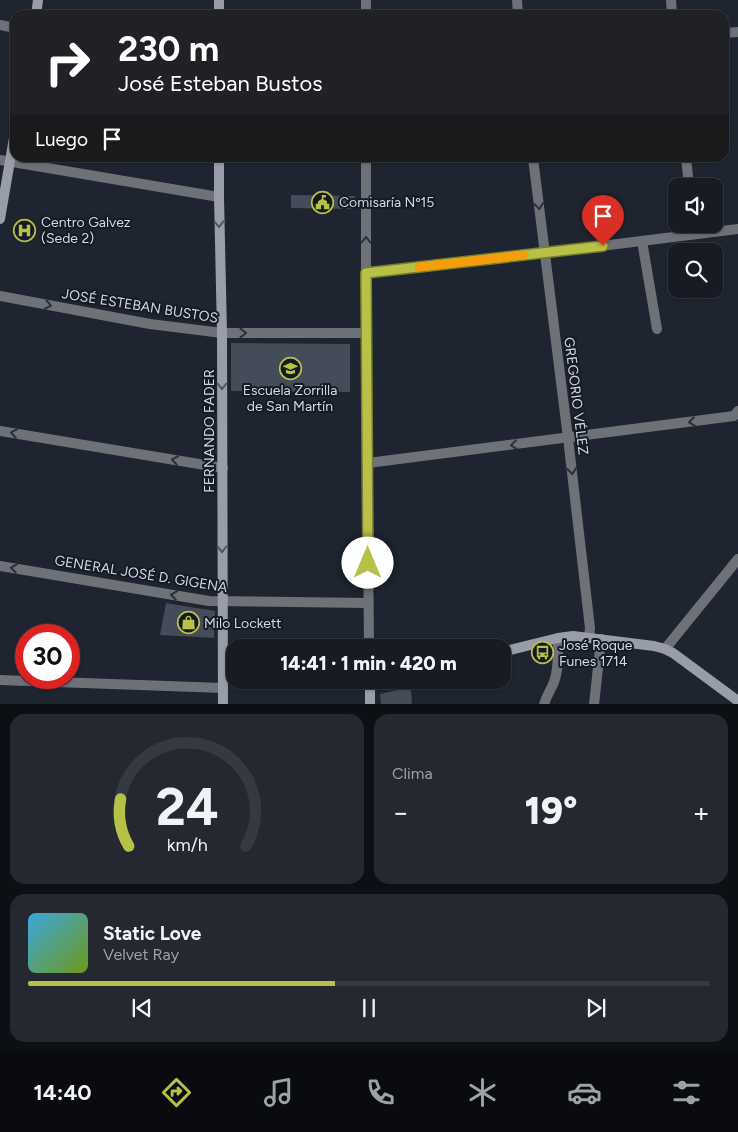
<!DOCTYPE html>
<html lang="es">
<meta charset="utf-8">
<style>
body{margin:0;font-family:Figtree,sans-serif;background:#232831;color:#f1f3f6;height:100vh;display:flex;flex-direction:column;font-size:19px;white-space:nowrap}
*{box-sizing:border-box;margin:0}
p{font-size:16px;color:#9ea1a6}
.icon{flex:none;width:28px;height:28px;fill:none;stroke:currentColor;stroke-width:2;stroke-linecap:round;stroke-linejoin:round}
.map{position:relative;height:704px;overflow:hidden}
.drawer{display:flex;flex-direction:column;gap:10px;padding:10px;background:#0c0f14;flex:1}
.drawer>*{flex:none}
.top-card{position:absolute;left:10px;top:10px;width:719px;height:152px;border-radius:15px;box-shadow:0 1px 4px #0004,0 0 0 1px #353941;background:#202124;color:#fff;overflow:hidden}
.tools{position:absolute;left:668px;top:178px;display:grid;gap:10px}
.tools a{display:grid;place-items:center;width:55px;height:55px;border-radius:10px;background:#161b24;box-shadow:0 1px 4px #0004,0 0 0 1px #353941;font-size:25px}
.speed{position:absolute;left:15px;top:624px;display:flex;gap:10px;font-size:25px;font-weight:700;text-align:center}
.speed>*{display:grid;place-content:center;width:65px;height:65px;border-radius:50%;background:#161b24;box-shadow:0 1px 4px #0004,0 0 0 1px #353941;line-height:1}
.speed .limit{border:8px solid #d22;background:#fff;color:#111}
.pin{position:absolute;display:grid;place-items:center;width:42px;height:42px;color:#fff;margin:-51px -21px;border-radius:50% 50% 50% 0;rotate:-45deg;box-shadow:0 0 5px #0007}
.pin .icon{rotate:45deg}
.me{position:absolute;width:55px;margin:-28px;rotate:0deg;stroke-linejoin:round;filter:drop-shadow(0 0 4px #0008)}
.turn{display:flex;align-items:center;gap:18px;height:105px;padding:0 25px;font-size:22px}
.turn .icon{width:65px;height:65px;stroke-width:2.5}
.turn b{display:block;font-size:35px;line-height:42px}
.then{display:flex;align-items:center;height:48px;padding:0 25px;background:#0003;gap:10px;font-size:19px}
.big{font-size:38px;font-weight:800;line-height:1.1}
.drawer .tile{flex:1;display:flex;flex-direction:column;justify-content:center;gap:8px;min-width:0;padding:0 18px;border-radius:15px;background:#232831}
.drawer .dial{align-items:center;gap:0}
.dial svg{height:130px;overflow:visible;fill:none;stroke:#353941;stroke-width:7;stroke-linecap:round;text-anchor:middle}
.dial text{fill:#f1f3f6;stroke:none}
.song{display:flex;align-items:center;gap:15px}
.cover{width:60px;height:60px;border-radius:8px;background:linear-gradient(135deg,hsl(200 70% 55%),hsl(80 70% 35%))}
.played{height:5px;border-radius:2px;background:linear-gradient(90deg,#b8c147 45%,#353941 45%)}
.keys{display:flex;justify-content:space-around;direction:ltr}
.heat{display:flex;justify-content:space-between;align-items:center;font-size:28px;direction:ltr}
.drawer .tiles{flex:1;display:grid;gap:10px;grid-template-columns:1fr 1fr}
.tile:last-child{grid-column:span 2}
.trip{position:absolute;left:226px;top:639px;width:285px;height:50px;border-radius:15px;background:#161b24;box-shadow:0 1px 4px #0004,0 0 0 1px #353941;font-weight:800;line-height:50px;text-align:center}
.dock{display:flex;height:80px;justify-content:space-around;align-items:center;background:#090b0e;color:#9ea1a6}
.dock .icon{width:35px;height:35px}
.dock .selected{color:#b8c147}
.dock b{font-size:22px;color:#f1f3f6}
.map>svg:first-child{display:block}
</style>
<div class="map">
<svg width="738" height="705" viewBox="0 0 738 705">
<rect width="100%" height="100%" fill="#1e2430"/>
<!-- building -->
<g fill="#454c59">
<path d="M 291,195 L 355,196 L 355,209 L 291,208 Z"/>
<path d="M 231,343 L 350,344 L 350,392 L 231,391 Z"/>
<path d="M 166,603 L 215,611 L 214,638 L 160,635 Z"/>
<path d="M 411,687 L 412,705 L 381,705 L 380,694 Z"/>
</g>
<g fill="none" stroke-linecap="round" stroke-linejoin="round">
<!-- street -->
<g stroke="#6e7178" stroke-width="10">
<path d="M 517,0 L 518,15"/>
<path d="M 671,0 L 672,15"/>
<path d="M 366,15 L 366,0"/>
<path d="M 0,25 L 15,28"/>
<path d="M 724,33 L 738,32"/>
<path d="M 366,158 L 366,297 L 369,648"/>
<path d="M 533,158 L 568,438 L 590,628 L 589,638"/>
<path d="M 686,158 L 689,186"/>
<path d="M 0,160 L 219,197"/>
<path d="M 693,224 L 694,234"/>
<path d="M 642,241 L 657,329"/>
<path d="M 366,273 L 545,253 L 738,229"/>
<path d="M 0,296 L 150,324 L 222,333 L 367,333"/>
<path d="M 0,431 L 223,468"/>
<path d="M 368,463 L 734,416 L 738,411"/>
<path d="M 0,566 L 209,601 L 368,603"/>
<path d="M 665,649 L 738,559"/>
<path d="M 0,680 L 223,688"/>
<path d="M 544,705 C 546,696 551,690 554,682 C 559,669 558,652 558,638"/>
<path d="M 594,705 L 601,639"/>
</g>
<!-- secondary -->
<g stroke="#989da8" stroke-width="10">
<path d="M 219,0 L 219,15"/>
<path d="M 36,15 L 38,0"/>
<path d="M 219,158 L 219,197 L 222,333 L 223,705"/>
<path d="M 0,219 L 15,132"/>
<path d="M 502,652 L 558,638 L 573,636 L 654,646 L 665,649 L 673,653 L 738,701"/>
<path d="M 370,705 L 370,684 L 387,680"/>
</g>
</g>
<!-- one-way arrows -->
<defs><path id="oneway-chevron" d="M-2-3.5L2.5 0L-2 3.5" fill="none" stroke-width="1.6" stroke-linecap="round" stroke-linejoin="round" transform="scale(1.25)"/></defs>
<g stroke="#2b303a">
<use href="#oneway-chevron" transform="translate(539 206) rotate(83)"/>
<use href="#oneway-chevron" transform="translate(366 240) rotate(-90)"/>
<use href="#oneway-chevron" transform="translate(48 305) rotate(11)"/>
<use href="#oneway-chevron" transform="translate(243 333)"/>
<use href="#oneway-chevron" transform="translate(692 422) rotate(172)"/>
<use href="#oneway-chevron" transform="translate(14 433) rotate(-170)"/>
<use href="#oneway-chevron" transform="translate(514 445) rotate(173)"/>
<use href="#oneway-chevron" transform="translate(175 460) rotate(-170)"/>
<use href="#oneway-chevron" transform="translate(572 471) rotate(84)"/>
<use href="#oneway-chevron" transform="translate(14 568) rotate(-171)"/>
<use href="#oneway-chevron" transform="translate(174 595) rotate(-171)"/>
</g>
<g stroke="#505660">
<use href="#oneway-chevron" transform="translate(219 224) rotate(89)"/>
<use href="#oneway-chevron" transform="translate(222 386) rotate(90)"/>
<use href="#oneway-chevron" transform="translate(222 549) rotate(90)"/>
</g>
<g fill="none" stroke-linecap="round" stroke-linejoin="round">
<defs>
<path id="route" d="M 368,563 L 366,273 L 603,246"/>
</defs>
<!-- route casing -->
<use href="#route" stroke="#787d2e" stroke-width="12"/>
<!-- route -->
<use href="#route" stroke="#b8c147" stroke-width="9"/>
<!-- slow -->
<path stroke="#f59e0b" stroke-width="9" d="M 419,267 L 524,255"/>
</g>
<!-- icons -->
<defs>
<symbol id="civic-ring" viewBox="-11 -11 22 22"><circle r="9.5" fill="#151b26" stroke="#b8c147" stroke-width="1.5"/><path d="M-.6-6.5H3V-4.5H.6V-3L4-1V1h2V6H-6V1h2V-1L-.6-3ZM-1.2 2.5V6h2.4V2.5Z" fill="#b8c147"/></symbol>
<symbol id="hospital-ring" viewBox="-11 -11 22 22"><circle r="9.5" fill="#151b26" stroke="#b8c147" stroke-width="1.5"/><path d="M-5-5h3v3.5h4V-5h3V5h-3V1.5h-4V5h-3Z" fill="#b8c147"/></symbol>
<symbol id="school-ring" viewBox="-11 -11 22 22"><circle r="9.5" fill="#151b26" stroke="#b8c147" stroke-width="1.5"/><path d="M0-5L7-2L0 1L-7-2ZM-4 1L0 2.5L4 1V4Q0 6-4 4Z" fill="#b8c147"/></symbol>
<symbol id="shop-ring" viewBox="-11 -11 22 22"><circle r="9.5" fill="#151b26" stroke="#b8c147" stroke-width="1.5"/><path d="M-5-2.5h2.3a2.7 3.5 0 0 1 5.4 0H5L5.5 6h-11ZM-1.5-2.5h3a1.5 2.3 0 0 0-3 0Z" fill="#b8c147"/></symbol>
<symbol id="bus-ring" viewBox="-11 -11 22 22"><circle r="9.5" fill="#151b26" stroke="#b8c147" stroke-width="1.5"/><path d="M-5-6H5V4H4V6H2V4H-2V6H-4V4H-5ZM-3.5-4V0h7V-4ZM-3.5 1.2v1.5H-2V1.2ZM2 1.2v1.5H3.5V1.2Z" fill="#b8c147"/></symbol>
</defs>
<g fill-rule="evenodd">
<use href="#civic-ring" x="310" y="190" width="25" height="25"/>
<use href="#hospital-ring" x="12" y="218" width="25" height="25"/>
<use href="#school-ring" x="278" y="356" width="25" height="25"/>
<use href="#shop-ring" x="176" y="610" width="25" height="25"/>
<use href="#bus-ring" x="530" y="640" width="25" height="25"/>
</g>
<g text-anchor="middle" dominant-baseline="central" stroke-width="4" stroke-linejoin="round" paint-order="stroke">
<!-- poi labels -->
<g font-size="14" fill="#d3d8e0" stroke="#151b26" text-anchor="start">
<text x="339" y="202">Comisaría Nº15</text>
<text x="41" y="222">Centro Galvez<tspan x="41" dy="16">(Sede 2)</tspan></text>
<text x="290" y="390" text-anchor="middle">Escuela Zorrilla<tspan x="290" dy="16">de San Martín</tspan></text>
<text x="204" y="623">Milo Lockett</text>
<text x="559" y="645">José Roque<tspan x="559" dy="16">Funes 1714</tspan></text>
</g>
<!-- street labels -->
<g font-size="14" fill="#d3d8e0" stroke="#151b26">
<text transform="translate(140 306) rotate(9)">JOSÉ ESTEBAN BUSTOS</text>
<text transform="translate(576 396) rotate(83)">GREGORIO VÉLEZ</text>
<text transform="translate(209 431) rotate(-90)">FERNANDO FADER</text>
<text transform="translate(141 574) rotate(9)">GENERAL JOSÉ D. GIGENA</text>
</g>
</g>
</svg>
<div class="tools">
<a><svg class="icon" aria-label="sound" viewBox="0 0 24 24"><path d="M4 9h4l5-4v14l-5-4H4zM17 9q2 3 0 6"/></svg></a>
<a><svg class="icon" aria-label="search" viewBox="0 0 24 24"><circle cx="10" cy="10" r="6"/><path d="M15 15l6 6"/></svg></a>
</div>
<div class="speed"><div class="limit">30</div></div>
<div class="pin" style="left:603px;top:246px;background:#d93025"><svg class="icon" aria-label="arrive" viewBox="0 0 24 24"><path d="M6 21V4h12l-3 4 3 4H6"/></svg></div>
<svg class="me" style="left:368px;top:563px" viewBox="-20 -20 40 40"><circle r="19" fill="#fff"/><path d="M0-13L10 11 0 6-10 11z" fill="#b8c147"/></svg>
<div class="trip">14:41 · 1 min · 420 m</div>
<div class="top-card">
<div class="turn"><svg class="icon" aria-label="right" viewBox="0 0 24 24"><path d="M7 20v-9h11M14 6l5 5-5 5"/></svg><div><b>230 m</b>José Esteban Bustos</div></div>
<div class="then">Luego<svg class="icon" aria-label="arrive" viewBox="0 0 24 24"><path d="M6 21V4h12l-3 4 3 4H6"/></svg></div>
</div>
</div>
<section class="drawer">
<div class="tiles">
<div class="tile dial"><svg viewBox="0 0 100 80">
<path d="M14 69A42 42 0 1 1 86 69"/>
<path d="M14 69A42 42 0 0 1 9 40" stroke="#b8c147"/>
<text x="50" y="56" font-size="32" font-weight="700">24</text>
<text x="50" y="72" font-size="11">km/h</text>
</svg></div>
<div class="tile"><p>Clima</p>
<div class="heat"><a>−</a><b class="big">19°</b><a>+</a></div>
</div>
<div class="tile">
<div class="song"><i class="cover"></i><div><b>Static Love</b><p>Velvet Ray</p></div></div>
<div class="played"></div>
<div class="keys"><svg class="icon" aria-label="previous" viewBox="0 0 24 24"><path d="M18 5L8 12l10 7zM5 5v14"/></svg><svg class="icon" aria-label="pause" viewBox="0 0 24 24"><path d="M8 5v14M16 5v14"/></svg><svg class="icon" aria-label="next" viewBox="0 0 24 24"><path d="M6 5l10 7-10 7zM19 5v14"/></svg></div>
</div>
</div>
</section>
<nav class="dock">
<b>14:40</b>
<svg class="icon selected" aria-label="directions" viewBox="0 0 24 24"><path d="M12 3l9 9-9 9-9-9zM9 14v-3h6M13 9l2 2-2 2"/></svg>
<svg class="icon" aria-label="music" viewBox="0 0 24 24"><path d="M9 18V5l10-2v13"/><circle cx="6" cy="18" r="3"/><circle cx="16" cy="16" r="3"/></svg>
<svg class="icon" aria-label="phone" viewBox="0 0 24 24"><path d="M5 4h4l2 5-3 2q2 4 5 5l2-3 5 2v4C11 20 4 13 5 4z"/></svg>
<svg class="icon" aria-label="climate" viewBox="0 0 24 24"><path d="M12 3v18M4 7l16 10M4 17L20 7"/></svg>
<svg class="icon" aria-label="car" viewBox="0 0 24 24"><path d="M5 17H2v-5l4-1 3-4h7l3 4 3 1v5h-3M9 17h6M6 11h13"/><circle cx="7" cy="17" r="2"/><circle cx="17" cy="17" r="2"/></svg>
<svg class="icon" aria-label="filters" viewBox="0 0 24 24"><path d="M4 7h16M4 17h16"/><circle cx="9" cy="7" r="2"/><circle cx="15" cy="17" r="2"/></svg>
</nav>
